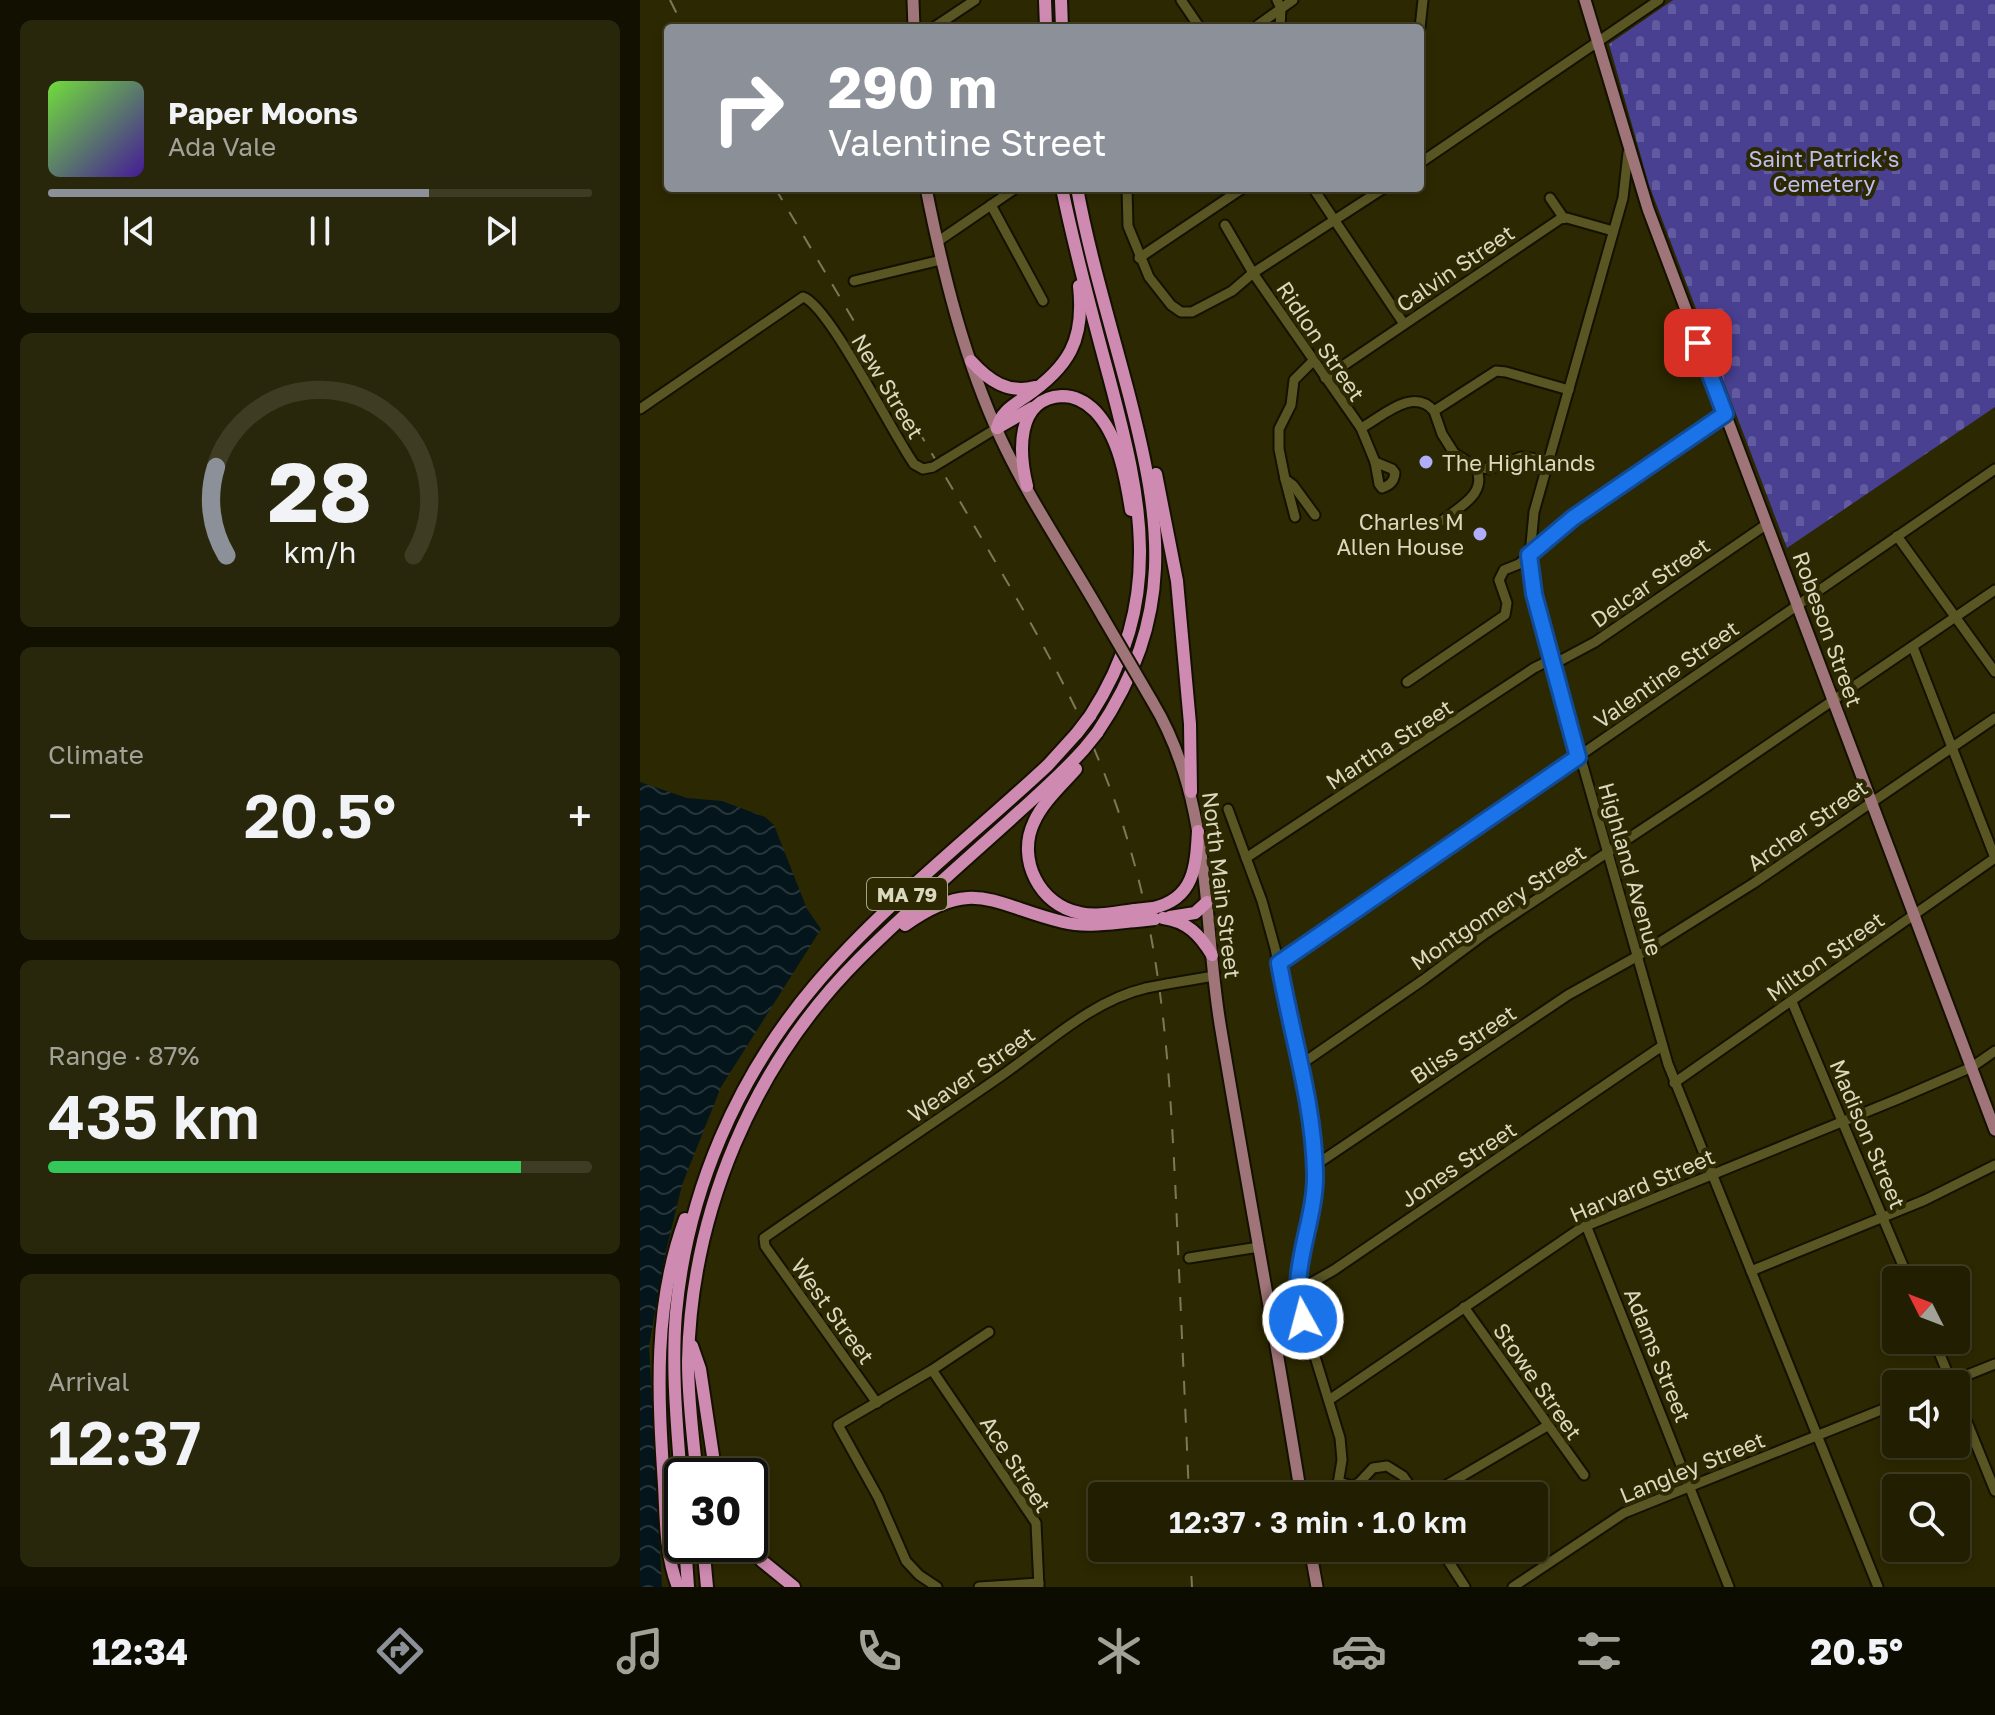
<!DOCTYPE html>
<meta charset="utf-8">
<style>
body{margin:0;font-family:"Golos Text",sans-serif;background:#29270b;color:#f1f3f6;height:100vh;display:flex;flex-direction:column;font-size:30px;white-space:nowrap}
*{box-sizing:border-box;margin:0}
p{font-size:26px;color:#a2a299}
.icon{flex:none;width:44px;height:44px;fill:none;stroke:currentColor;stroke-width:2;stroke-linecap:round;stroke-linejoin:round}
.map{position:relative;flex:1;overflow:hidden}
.details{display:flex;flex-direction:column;gap:20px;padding:20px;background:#121001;width:640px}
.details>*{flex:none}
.banner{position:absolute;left:24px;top:24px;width:760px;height:168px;border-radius:8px;box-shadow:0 4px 12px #0003,0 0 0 2px #3e3c23;background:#8c9099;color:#fff;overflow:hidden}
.needle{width:52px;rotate:312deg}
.tools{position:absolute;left:1242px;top:1266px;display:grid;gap:16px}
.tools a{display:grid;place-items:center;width:88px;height:88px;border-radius:8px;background:#211e01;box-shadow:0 4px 12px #0003,0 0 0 2px #3e3c23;font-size:40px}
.speed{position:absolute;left:24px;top:1458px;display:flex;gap:16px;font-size:40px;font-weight:700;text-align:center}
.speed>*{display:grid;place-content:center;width:104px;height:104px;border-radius:50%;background:#211e01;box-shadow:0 4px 12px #0003,0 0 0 2px #3e3c23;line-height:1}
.speed .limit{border:4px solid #111;border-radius:12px;background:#fff;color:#111}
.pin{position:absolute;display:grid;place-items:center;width:68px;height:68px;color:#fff;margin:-34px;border-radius:16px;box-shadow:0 4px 12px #0006}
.me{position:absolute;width:88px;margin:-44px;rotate:353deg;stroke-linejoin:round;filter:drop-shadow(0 0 6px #0008)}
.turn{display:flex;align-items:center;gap:28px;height:168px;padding:0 32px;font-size:36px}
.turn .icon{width:104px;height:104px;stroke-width:2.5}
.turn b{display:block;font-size:56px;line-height:68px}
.big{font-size:60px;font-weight:600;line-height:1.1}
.details .tile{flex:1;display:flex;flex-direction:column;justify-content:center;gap:12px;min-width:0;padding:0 28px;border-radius:12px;background:#29270b}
.details .dial{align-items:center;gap:0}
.dial svg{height:208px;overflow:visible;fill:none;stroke:#3e3c23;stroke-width:7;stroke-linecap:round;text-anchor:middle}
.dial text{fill:#f1f3f6;stroke:none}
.song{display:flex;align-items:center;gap:24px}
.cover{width:96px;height:96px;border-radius:12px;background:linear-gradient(135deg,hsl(100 70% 55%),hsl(260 70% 35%))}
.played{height:8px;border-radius:4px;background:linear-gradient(90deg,#8c9099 70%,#3e3c23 70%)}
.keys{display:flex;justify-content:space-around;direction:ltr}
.heat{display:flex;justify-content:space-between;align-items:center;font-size:44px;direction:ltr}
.charge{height:12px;border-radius:6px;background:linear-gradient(90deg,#34c759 87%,#3e3c23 0)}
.trip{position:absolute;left:448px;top:1482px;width:460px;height:80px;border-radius:8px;background:#211e01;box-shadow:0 4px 12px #0003,0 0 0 2px #3e3c23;font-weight:600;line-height:80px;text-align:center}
.tabs{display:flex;height:128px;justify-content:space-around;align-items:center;background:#0d0c00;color:#a2a299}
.tabs .icon{width:56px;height:56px}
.tabs .selected{color:#8c9099}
.tabs b{font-size:36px;color:#f1f3f6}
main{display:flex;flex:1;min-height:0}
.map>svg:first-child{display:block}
</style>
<main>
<section class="details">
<div class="tile">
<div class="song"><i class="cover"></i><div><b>Paper Moons</b><p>Ada Vale</p></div></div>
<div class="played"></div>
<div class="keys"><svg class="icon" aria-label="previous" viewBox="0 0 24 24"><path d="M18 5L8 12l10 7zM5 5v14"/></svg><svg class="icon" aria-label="pause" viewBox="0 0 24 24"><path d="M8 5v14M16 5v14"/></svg><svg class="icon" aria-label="next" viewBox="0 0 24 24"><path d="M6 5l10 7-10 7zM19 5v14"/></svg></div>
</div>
<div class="tile dial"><svg viewBox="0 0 100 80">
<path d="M14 69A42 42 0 1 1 86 69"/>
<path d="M14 69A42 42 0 0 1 10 35" stroke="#8c9099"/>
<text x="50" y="56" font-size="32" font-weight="700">28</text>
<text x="50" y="72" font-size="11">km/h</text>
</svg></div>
<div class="tile"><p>Climate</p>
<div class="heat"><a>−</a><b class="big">20.5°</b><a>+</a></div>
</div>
<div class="tile"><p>Range · 87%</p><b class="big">435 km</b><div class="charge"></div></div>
<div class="tile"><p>Arrival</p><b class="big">12:37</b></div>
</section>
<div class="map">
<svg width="1355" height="1587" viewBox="0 0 1355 1587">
<defs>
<pattern id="cemetery-stones" width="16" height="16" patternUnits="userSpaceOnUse" patternTransform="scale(2)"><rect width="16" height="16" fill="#494092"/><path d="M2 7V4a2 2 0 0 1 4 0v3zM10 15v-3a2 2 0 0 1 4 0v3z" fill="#635ba0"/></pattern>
<pattern id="water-waves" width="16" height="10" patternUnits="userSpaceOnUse" patternTransform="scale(2)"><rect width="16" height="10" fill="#04151b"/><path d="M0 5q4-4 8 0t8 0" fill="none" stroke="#28363a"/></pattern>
</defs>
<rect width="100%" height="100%" fill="#2c2801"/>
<!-- cemetery -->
<path fill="url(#cemetery-stones)" d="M 1033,0 L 1355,0 L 1355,407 L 1147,548 L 1009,185 L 969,44 Z"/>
<!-- water -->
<path fill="url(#water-waves)" d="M 0,782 L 47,798 L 82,801 L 125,817 L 134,825 L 167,909 L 181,929 L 81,1087 L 42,1185 L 25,1255 L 9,1346 L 22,1587 L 0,1587 Z"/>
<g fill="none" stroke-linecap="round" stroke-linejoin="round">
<defs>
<g id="minor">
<path d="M 541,0 L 560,28"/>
<path d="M 637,0 L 641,8 L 640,28"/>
<path d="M 293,28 L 335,0"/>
<path d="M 614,28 L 653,0"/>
<path d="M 780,28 L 783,0"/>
<path d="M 988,153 L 983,198 L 894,512 L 889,566 L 894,594 L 1028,1064 L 1238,1587"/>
<path d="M 780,163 L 1019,0"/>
<path d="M 487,188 L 488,226 L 509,277 L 531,305 L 541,312 L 552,312 L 592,291 L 613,273 L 744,188"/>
<path d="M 673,188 L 764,324"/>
<path d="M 910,198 L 923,217"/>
<path d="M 351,205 L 403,301"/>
<path d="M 585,225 L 613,273 L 721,428 L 735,462"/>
<path d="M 297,242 L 376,188"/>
<path d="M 499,258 L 603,188"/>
<path d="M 214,281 L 301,260"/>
<path d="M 673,361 L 654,380 L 651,405 L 639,429 L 639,449 L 645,479 L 653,485 L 675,515"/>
<path d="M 685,378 L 920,219 L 927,218 L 973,231"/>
<path d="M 0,409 L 163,297 C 189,305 253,435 274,464 L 283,469 L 293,467"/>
<path d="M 794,411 L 802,434 L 814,453 L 836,467 L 850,469 L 881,457 L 908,460"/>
<path d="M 721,428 C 742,417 773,386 794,411 L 856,371 L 866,372 L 929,390"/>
<path d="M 303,461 L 357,428"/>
<path d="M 735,462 L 752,469 L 755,473 C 754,482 750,485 742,488 L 739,484 Z"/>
<path d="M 645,479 L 655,517"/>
<path d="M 802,521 C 820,506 848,494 836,467"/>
<path d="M 1257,536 L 1355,672"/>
<path d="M 767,682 L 865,615 L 867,603 L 859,580 L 864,570 L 879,564 L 933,518 L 1085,414"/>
<path d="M 588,809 L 622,901 L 635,948 L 672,1133 L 675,1191 L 659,1275 L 657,1298 L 700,1438 L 702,1460 L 696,1496"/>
<path d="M 606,858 L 894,668 L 904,663 L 912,665 L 955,642 L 1127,524"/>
<path d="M 639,963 L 1355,469"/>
<path d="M 527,984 L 574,976"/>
<path d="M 1152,1002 L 1269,1280"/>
<path d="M 660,1065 L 783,980 L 846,933 L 1066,787 L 1355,590"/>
<path d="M 1034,1083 L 1355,858 L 1273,647"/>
<path d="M 674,1166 L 928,995 L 996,957 L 1114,883 L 1355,718"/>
<path d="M 946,1225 L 1089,1587"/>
<path d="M 549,1258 L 619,1247"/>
<path d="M 1111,1271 L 1285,1200 L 1355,1165"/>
<path d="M 628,1302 L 657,1291 L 694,1270 L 1022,1046"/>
<path d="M 824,1307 L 944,1475"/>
<path d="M 1294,1340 L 1312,1384"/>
<path d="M 292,1370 L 396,1523 L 399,1587"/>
<path d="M 1305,1384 L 1355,1364"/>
<path d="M 1316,1395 L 1355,1491"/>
<path d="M 689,1400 L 941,1228 L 1258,1099 L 1332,1067 L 1355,1051"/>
<path d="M 237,1403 L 125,1246 L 124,1238 C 203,1183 283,1130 361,1076 C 407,1044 451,1001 506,988"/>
<path d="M 699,1482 L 712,1486 L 719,1483 L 733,1468 L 747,1466 L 763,1476 L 777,1496"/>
<path d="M 788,1496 L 907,1426"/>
<path d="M 800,1548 L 825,1587"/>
<path d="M 297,1587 L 279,1575 L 266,1561 L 238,1497 L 198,1425 L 292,1370 L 349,1332"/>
<path d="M 339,1587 L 399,1583"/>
<path d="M 873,1587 L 984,1513 L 1256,1404"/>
</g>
<g id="major">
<path d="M 273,0 L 274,28"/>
<path d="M 945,0 L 1008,209 L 1355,1130"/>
<path d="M 286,188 C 303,273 324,359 361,439 C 390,501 430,559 464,619"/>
<path d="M 512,701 C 572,800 562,913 580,1024 C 606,1181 636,1338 661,1496"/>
<path d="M 670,1548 L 677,1587"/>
</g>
<g id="highway">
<path d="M 405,0 L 406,28"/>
<path d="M 421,0 L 422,28"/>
<path d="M 422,188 C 435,252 452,314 469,377 C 502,501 525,600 450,716"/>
<path d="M 437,188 C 450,258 471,326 489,395 C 522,523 536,616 457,733"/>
<path d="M 331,361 C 349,381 368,394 395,387"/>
<path d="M 357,428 C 361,412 372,406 385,397 C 429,367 445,340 439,286"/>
<path d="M 357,428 L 392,408"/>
<path d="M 516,474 L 537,581 L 550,724 L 551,792"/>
<path d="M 387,486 C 379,454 375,398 422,396 C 435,396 446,402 455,411 C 479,436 486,478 491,510"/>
<path d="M 436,769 C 421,786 403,802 394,822 C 376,859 400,906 440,913 C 457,917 477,912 495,910"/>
<path d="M 513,908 C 554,899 556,867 558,831"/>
<path d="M 530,917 L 555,913 L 567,902"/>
<path d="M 523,918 C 547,921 560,935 572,955"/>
<path d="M 265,925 C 334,876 353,905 423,922 C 447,928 472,923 497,921"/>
<path d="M 52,1346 L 60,1369 L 76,1476"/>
<path d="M 57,1476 C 53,1438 48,1400 48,1361 C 51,1212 113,1065 219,959 C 267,911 319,866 370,820 C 395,797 421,775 444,749"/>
<path d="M 42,1494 C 38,1434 31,1374 36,1313 C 47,1192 97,1077 175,985 C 243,905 332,836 408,765 L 437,733"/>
<path d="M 45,1544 L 48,1587"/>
<path d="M 63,1544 L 67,1587"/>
<path d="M 107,1544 L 122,1561 L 154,1587"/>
<path d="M 38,1587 C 25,1554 26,1519 24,1485 C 18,1394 13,1306 45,1219"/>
</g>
</defs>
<!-- minor casing -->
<use href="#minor" stroke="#131100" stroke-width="13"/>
<!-- major casing -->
<use href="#major" stroke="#131100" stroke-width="15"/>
<!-- highway casing -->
<use href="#highway" stroke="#131100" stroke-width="16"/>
<!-- minor -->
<use href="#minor" stroke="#5a5624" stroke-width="9"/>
<!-- major -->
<use href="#major" stroke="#a07579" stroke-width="11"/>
<!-- highway -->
<use href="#highway" stroke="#cf8ab1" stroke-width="12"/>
<!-- rail -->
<g stroke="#7c7958" stroke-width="2" stroke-dasharray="14 14" stroke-linecap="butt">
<path d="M 30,0 L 44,28"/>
<path d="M 135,188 C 199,295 262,403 325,510 C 388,618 454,724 489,845 C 524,961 530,1080 536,1200 C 540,1299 545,1397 549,1496"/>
<path d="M 550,1548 L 552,1587"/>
</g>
<defs>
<g id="minor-bridge">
<path d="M 293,467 L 303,461"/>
<path d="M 506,988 L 527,984"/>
</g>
<path id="major-bridge" d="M 464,619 L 512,701"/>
<g id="highway-bridge">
<path d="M 437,733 L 450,716"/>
<path d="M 444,749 L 457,733"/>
<path d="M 495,910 L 513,908"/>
<path d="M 497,921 L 515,919"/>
</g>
</defs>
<!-- minor-bridge casing -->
<use href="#minor-bridge" stroke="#131100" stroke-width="13" stroke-linecap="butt"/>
<!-- major-bridge casing -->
<use href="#major-bridge" stroke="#131100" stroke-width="15" stroke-linecap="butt"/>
<!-- highway-bridge casing -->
<use href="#highway-bridge" stroke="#131100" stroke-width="16" stroke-linecap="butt"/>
<!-- minor-bridge -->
<use href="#minor-bridge" stroke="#5a5624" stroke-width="9"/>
<!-- major-bridge -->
<use href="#major-bridge" stroke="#a07579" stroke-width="11"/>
<!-- highway-bridge -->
<use href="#highway-bridge" stroke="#cf8ab1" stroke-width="12"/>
</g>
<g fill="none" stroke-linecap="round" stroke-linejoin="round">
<defs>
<path id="route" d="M 663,1319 C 647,1272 676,1223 675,1174 C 674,1103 651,1033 639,963 L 938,757 L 894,594 L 889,555 L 933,518 L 1085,414 L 1058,343"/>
</defs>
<!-- route casing -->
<use href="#route" stroke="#114b97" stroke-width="20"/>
<!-- route -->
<use href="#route" stroke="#1a73e8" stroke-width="14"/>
</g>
<!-- markers -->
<g fill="#b0aefa" stroke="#2c2801" stroke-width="3">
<circle cx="786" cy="462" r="8"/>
<circle cx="840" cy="534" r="8"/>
</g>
<g text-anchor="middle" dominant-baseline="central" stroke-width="8" stroke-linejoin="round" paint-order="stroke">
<!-- shield labels -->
<rect fill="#2c2801" stroke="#a6a385" stroke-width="2" x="227" y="878" width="80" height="32" rx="6"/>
<g font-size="20" font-weight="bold" fill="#dad8be">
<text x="267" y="894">MA 79</text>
</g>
<!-- park labels -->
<g font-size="22" fill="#bebeee" stroke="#2c2801">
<text x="1184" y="158">Saint Patrick's<tspan x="1184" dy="25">Cemetery</tspan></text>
</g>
<!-- street labels -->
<g font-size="22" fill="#dad8be" stroke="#2c2801">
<text transform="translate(815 268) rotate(-34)">Calvin Street</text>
<text transform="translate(681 341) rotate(56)">Ridlon Street</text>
<text transform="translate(248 386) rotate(59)">New Street</text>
<text transform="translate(1010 582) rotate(-35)">Delcar Street</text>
<text transform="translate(1188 629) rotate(70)">Robeson Street</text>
<text transform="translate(1026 674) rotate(-35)">Valentine Street</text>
<text transform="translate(749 744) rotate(-33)">Martha Street</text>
<text transform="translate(1167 825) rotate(-35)">Archer Street</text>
<text transform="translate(991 869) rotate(74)">Highland Avenue</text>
<text transform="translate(582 885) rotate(83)">North Main Street</text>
<text transform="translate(858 907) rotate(-34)">Montgomery Street</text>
<text transform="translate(1185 956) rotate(-35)">Milton Street</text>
<text transform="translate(823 1044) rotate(-34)">Bliss Street</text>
<text transform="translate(331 1074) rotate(-35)">Weaver Street</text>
<text transform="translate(1228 1134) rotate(67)">Madison Street</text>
<text transform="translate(818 1164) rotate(-34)">Jones Street</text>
<text transform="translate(1002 1185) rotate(-23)">Harvard Street</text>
<text transform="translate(193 1311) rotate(54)">West Street</text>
<text transform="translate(1018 1355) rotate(68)">Adams Street</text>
<text transform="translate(898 1381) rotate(55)">Stowe Street</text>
<text transform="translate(376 1464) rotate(57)">Ace Street</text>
<text transform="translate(1052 1467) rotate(-22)">Langley Street</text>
</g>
<!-- poi labels -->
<g font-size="22" fill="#dad8be" stroke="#2c2801" text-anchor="start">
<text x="802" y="462">The Highlands</text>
<text x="824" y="521" text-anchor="end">Charles M<tspan x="824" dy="25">Allen House</tspan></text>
</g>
</g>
</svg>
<div class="tools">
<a><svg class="needle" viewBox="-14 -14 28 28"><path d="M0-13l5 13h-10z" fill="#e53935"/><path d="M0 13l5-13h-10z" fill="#a2a299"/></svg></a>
<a><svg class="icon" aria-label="sound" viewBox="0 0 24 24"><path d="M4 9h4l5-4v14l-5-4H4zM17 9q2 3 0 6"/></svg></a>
<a><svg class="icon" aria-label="search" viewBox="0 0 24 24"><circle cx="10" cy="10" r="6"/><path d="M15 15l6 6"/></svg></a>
</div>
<div class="speed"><div class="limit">30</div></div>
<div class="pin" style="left:1058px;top:343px;background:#d93025"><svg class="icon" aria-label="arrive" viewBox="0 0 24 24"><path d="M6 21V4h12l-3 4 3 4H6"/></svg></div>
<svg class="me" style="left:663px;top:1319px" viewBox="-20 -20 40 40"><circle r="17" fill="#1a73e8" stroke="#fff" stroke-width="3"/><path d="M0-11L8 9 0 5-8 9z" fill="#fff"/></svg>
<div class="trip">12:37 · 3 min · 1.0 km</div>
<div class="banner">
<div class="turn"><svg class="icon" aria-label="right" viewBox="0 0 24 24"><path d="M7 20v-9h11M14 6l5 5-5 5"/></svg><div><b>290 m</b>Valentine Street</div></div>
</div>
</div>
</main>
<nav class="tabs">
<b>12:34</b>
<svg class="icon selected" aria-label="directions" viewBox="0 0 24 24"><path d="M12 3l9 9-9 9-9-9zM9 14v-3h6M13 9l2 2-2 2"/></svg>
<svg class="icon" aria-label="music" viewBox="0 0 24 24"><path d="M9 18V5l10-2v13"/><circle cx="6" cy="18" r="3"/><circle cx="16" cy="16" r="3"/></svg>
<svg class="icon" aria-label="phone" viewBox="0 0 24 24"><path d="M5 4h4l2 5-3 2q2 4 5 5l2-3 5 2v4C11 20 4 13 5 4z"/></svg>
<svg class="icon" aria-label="climate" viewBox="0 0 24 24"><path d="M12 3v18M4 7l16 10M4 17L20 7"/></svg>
<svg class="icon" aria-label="car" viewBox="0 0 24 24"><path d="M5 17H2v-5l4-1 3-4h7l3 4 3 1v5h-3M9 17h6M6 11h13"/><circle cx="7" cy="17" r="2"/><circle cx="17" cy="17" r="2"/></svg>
<svg class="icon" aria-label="filters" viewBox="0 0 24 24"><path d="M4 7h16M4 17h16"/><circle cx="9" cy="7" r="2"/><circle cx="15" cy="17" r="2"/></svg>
<b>20.5°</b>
</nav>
